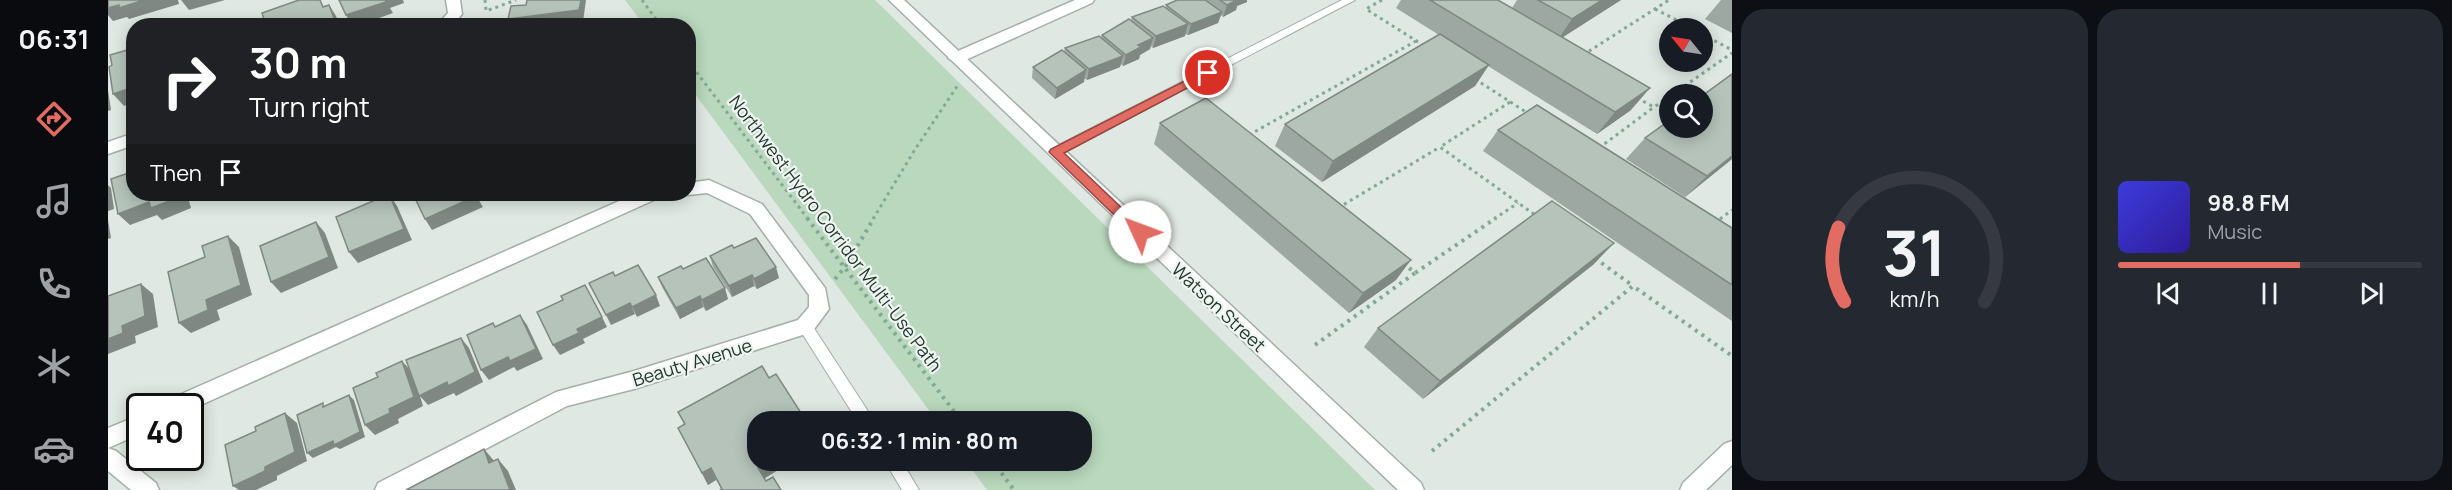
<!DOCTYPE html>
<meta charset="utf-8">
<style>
body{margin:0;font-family:Manrope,sans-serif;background:#242831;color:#f1f3f6;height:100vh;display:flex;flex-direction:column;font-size:22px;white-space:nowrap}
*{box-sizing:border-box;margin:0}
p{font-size:20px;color:#9ea1a6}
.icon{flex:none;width:33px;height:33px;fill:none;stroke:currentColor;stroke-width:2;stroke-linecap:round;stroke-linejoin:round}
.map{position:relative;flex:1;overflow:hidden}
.panel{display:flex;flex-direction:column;gap:9px;padding:9px;background:#0d0f14;width:720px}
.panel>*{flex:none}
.guide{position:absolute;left:18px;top:18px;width:570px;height:183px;border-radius:24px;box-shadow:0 3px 15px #0003;background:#202124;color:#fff;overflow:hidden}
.needle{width:39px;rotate:300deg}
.tools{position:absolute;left:1551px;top:18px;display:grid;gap:12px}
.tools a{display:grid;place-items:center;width:54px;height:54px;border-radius:50%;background:#171b24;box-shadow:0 3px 15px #0003;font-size:30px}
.speed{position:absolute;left:18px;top:393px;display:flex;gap:12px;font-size:30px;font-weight:700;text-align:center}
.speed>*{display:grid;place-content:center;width:78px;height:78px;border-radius:50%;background:#171b24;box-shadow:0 3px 15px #0003;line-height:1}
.speed .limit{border:3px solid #111;border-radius:9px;background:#fff;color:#111}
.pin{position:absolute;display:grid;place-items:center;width:51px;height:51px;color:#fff;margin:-26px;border:3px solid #fff;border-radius:50%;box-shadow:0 2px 6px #0007}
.me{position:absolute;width:66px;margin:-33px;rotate:313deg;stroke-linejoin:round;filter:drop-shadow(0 0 4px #0008)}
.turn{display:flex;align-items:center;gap:21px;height:126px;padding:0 24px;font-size:27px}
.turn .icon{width:78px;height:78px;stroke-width:2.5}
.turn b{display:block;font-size:42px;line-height:51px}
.then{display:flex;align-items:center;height:57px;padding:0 24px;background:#0003;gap:12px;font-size:22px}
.panel .tile{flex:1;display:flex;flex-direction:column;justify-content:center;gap:9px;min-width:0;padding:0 21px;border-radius:24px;background:#242831}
.panel .dial{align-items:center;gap:0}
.dial svg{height:156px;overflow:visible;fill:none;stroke:#363941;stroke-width:7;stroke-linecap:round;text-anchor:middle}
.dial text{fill:#f1f3f6;stroke:none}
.song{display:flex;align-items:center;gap:18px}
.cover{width:72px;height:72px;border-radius:9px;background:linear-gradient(135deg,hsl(240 70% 55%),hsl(250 70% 35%))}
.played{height:6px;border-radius:3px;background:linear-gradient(90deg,#e36c62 60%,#363941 60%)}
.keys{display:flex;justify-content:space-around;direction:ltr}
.panel .tiles{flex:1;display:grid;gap:9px;grid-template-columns:repeat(2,1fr)}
.trip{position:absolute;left:639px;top:411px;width:345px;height:60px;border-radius:24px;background:#171b24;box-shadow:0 3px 15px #0003;font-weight:700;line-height:60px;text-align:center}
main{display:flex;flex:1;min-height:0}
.dock{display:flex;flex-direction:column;width:108px;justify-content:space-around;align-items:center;background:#090b0e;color:#9ea1a6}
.dock .icon{width:42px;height:42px}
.dock .on{color:#e36c62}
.dock b{font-size:27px;color:#f1f3f6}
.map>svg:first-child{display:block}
</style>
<main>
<nav class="dock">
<b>06:31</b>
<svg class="icon on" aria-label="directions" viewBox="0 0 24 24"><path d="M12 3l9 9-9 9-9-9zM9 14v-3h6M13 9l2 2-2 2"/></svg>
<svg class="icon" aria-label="music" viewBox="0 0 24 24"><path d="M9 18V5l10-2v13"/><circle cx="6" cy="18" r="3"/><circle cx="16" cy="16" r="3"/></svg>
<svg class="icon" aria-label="phone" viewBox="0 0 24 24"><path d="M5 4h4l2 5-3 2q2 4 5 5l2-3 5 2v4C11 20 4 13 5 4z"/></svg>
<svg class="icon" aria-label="climate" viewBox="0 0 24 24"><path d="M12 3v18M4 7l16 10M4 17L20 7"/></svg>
<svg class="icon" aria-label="car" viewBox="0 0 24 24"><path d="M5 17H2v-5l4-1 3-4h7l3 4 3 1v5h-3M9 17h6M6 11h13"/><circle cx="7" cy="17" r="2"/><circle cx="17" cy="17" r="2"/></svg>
</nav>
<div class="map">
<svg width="1624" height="490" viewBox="0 0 1624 490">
<rect width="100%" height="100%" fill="#dfe8e2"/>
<!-- green -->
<path fill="#b9d8bd" d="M 517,0 L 767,0 L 1267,490 L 879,490 L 858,461 L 974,460 L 974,422 L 829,421 L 581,86 L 580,26 L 536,25 Z"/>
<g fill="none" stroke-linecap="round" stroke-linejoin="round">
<defs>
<g id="service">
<path d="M 1234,0 L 1247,0 L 951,155 L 943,155 L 941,152 L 943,149 Z"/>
<path d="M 697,320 L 702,322 L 767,422 L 750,422 L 692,330 L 690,326 L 692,322 Z"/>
<path d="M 776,460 L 793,460 L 811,490 L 794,490 Z"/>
</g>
<g id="minor">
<path d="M 338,0 L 352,0 L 354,14 L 344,26 L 328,26 L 340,13 Z"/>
<path d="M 967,0 L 986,0 L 984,3 L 853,62 L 848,63 L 840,58 L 843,54 Z"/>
<path d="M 26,133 L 26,145 L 0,154 L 0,142 Z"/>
<path d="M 601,180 L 654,204 L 717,288 L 721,309 L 704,332 L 526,389 L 459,406 L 300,490 L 267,490 L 270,483 L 448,392 L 526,371 L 690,320 L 701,307 L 701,295 L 642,214 L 599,193 L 580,195 L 574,194 L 580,194 L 580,183 Z"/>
<path d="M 527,194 L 551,194 L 548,199 L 82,410 L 82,406 L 59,406 L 62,399 Z"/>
<path d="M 32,415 L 32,434 L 0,448 L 0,428 Z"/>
</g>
<g id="tertiary">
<path d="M 781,0 L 796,0 L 1313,483 L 1316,490 L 1290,490 Z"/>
<path d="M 1624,441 L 1624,465 L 1598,490 L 1572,490 L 1575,483 L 1616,444 Z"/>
<path d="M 0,448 L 8,451 L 48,483 L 51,490 L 23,490 L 0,471 Z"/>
</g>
</defs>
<!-- service casing -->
<use href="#service" stroke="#a3afa8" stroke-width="2"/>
<!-- minor casing -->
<use href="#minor" stroke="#a3afa8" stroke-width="3"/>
<!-- tertiary casing -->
<use href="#tertiary" stroke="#a3afa8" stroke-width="3"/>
<!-- path-far1 -->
<g stroke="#82a996" stroke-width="3" stroke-dasharray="3 4" stroke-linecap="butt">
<path d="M 377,0 L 378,11 L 408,0"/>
<path d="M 534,0 L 553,26"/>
<path d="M 1274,0 L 1258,9 L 1318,47"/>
<path d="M 1547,9 L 1584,28"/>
<path d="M 1594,34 L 1624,50"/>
<path d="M 1475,55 L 1561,0"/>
<path d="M 580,61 L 700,219"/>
<path d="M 1367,79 L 1421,114"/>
<path d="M 1565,94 L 1624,53"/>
<path d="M 1529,98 L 1546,107 L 1562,97"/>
<path d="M 1402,102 L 1332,147 L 1430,217"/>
<path d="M 1141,135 L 1308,41"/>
<path d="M 1491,148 L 1546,107"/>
<path d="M 1230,208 L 1332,147"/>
<path d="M 765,219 L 806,151 L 850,85"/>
<path d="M 1386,219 L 1410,203"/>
<path d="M 1612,219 L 1624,210"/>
</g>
<!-- path -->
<g stroke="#82a996" stroke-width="4" stroke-dasharray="3 5" stroke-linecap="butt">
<path d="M 699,218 L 854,422"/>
<path d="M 1609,222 L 1614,218"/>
<path d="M 1487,258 L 1525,286"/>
<path d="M 1295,263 L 1307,273 L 1388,218"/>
<path d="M 727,279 L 737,267 L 766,218"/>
<path d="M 1207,345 L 1307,273"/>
<path d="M 1324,451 L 1525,286 L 1624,356"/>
<path d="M 884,460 L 906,490"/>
</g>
<!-- service -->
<use href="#service" fill="#fff" fill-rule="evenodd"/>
<!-- minor -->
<use href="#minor" fill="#fff" fill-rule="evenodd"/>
<!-- tertiary -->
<use href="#tertiary" fill="#fff" fill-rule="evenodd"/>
</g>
<!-- wall -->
<g fill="#9ca8a1">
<path d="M 1069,0 L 1139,0 L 1139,2 L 1129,6 L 1128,10 L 1115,17 L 1113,15 L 1110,23 L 1080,35 L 1077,34 L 1077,36 L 1045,48 L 1043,46 L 1042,49 L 1032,55 L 1031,59 L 1015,66 L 1013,64 L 1012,67 L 979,80 L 976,78 L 976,82 L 947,99 L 924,78 L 925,67 L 956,52 L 957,48 L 993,38 L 994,35 L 1023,20 L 1024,17 L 1058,8 L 1058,5 Z"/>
<path d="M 1293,0 L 1390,0 L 1404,8 L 1409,0 L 1513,0 L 1454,37 L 1523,110 L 1489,134 L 1380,66 L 1367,86 L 1214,182 L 1167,146 L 1177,124 L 1331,35 L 1288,8 Z"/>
<path d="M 1613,0 L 1624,0 L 1624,33 L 1597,19 Z"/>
<path d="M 1052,123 L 1288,280 L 1241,313 L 1046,144 Z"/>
<path d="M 1390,130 L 1624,228 L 1624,321 L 1375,151 Z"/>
<path d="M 1537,138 L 1624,159 L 1577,197 L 1518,159 Z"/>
<path d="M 626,248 L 671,278 L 649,289 L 646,286 L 624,297 L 605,267 L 602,256 Z"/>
<path d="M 1486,264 L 1315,399 L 1256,347 L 1270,328 Z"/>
<path d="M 575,269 L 620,299 L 598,311 L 595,307 L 572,319 L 554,287 L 550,277 Z"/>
<path d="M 661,378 L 695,416 L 696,422 L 650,422 L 686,460 L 656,478 L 658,481 L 673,490 L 613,489 L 608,480 L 600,485 L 570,428 L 576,424 L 570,412 Z"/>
</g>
<!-- shaded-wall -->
<g fill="#7f8883">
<path d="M 36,0 L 70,0 L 71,4 L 21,19 L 19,17 L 5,21 L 0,15 L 0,8 L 11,5 Z"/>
<path d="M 73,0 L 117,0 L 81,10 Z"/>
<path d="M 277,0 L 295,0 L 296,3 L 282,8 L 285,13 L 249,26 L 244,26 L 238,15 Z"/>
<path d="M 473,0 L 478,0 L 475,22 L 448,26 L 403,26 L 400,19 Z"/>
<path d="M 1128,0 L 1139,0 L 1139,2 L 1129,6 L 1128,10 L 1115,17 L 1119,5 Z"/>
<path d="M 1494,0 L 1513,0 L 1449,41 L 1464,19 Z"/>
<path d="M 221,5 L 228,16 L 232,26 L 203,26 Z"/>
<path d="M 1114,12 L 1110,23 L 1080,35 L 1083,24 Z"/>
<path d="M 1080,24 L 1077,36 L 1045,48 L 1048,36 Z"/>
<path d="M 1045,38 L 1042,49 L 1032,55 L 1031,59 L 1015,66 L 1018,55 L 1030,45 Z"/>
<path d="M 1015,56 L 1012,67 L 979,80 L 981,69 Z"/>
<path d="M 1381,65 L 1367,86 L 1214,182 L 1225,161 Z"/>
<path d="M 978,70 L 976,82 L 947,99 L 949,88 Z"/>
<path d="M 26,87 L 26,102 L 16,106 L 5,94 Z"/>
<path d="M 1542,88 L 1523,110 L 1489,134 L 1507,112 Z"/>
<path d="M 0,90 L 3,110 L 0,111 Z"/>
<path d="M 585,93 L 588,104 L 580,108 L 580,95 Z"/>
<path d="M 1624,156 L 1624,159 L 1577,197 L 1599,176 Z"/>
<path d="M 0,185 L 3,188 L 6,209 L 0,211 Z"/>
<path d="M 71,194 L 79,194 L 83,208 L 54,220 L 49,215 L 22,225 L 10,214 L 41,202 Z"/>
<path d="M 95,194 L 105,194 L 97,196 Z"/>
<path d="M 281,194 L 289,206 L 304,240 L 250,263 L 241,252 Z"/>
<path d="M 367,194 L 375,207 L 324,230 L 317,219 Z"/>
<path d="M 0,220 L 3,238 L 0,239 Z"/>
<path d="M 208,222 L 217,233 L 230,268 L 173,293 L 163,282 Z"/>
<path d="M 120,236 L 131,247 L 144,295 L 109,310 L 112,320 L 83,333 L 71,323 L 98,300 Z"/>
<path d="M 1506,243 L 1486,264 L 1315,399 L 1332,381 Z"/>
<path d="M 1303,260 L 1288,280 L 1241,313 L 1255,293 Z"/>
<path d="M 668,267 L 671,278 L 649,289 L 646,279 Z"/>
<path d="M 644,275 L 646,286 L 624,297 L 621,286 Z"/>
<path d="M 33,284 L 45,294 L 50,327 L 27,336 L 28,343 L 0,354 L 0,339 L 14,326 Z"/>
<path d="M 617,288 L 620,299 L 598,311 L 594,300 Z"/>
<path d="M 548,295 L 552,306 L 529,317 L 524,307 Z"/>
<path d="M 592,296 L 595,307 L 572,319 L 568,308 Z"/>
<path d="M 522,303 L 527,314 L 503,325 L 498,315 Z"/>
<path d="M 412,315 L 419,325 L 435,359 L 409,371 L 406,367 L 381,380 L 373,370 Z"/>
<path d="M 494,317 L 499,327 L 475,339 L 477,343 L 452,355 L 445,345 L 469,329 Z"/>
<path d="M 353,338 L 361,348 L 375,382 L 348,396 L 346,393 L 320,405 L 312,396 L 315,406 L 290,419 L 291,423 L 267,435 L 257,425 L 281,409 L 294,361 L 303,371 Z"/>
<path d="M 241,395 L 246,400 L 257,437 L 232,449 L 228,447 L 205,458 L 199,453 Z"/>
<path d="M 177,413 L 189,423 L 199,461 L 169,476 L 169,480 L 148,490 L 131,490 L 125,486 L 157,467 Z"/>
<path d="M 695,416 L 696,422 L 686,422 L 685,421 Z"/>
<path d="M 376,449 L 387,462 L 381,463 Z"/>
<path d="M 390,459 L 400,471 L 408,490 L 402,490 Z"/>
<path d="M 662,460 L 686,460 L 654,480 L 650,468 Z"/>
<path d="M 603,468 L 608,480 L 600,485 L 594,473 Z"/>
</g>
<!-- building -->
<g fill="#b5c3bb" stroke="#7f8883" stroke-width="1.5">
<path d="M 0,0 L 36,0 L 11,8 L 11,5 L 0,8 Z"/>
<path d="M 191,0 L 212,0 L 215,7 L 221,5 L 226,18 L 203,26 L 192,26 L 191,22 L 181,26 L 158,26 L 154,13 Z"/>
<path d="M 231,0 L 277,0 L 278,2 L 238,15 Z"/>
<path d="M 419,0 L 473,0 L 471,10 L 400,19 L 403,6 L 418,5 Z"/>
<path d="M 1069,0 L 1097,0 L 1114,12 L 1083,24 L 1058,5 Z"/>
<path d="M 1112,0 L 1129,0 L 1119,5 Z"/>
<path d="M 1322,0 L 1390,0 L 1542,88 L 1507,112 Z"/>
<path d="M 1430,0 L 1494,0 L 1464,19 Z"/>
<path d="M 1055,6 L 1080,24 L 1048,36 L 1024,17 Z"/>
<path d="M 123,19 L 125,26 L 103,26 Z"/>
<path d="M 1021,19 L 1045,38 L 1030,45 L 1033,47 L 1018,55 L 994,35 Z"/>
<path d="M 1332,34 L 1381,65 L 1225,161 L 1177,124 Z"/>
<path d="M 991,36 L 1015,56 L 981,69 L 957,48 Z"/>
<path d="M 26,48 L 26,87 L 5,94 L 1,67 L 4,65 L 2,55 Z"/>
<path d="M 954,50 L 978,70 L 949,88 L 925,67 Z"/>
<path d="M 1624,74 L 1624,156 L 1599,176 L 1537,138 L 1562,120 L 1562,128 L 1594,128 L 1594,96 Z"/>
<path d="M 580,87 L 585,93 L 580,95 Z"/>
<path d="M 1098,98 L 1303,260 L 1255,293 L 1052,123 Z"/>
<path d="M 1429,105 L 1624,228 L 1624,285 L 1390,130 Z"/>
<path d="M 26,171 L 26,194 L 71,194 L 72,197 L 43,208 L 41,202 L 10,214 L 3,179 Z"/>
<path d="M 281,194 L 296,229 L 241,252 L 228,217 Z"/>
<path d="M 305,194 L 367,194 L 368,196 L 317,219 Z"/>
<path d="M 1444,201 L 1506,243 L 1332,381 L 1270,328 Z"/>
<path d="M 208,222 L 221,257 L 163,282 L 152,246 Z"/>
<path d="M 120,236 L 133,285 L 98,300 L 100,310 L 71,323 L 60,272 L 97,257 L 94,246 Z"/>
<path d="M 648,238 L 668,267 L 646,279 L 644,275 L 621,286 L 602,256 L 624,245 L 626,248 Z"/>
<path d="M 598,258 L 617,288 L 594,300 L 592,296 L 568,308 L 550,277 L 573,266 L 575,269 Z"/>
<path d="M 530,265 L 548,295 L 524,307 L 522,303 L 498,315 L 481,283 L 505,272 L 507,276 Z"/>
<path d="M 33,284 L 37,316 L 14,326 L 15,333 L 0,339 L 0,296 Z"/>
<path d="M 477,285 L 494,317 L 469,329 L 471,333 L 445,345 L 429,312 L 455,300 L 453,296 Z"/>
<path d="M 412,315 L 428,349 L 402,361 L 400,357 L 373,370 L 359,335 L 385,323 L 387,327 Z"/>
<path d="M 353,338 L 367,372 L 340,386 L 339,382 L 311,396 L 298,360 Z"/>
<path d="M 294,361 L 306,397 L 281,409 L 282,413 L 257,425 L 245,388 L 270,377 L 268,373 Z"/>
<path d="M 654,366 L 661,378 L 668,374 L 695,416 L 686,422 L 650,422 L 650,460 L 662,460 L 650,468 L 658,481 L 665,477 L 673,490 L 612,490 L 614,489 L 603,468 L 594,473 L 570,428 L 577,424 L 570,412 Z"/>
<path d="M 241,395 L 252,432 L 226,445 L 225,441 L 199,453 L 189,415 L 215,403 L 215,407 Z"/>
<path d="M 177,413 L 187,452 L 157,467 L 157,471 L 125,486 L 117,445 L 148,431 L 147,427 Z"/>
<path d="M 376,449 L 381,463 L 390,459 L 402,490 L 298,490 Z"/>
</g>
<!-- route -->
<path fill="#e36c62" stroke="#944640" stroke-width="1.5" d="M 1100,69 L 1106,73 L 1104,75 L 956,153 L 1039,232 L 1037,236 L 1028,236 L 941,152 L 943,149 Z"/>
<g text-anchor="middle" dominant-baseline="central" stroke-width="4.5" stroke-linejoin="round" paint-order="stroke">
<!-- street labels -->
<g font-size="18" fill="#22362d" stroke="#eff6f1">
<text transform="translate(728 233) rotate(53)">Northwest Hydro Corridor Multi-Use Path</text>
<text transform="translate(1111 307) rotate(43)">Watson Street</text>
<text transform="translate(584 362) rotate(-17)">Beauty Avenue</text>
</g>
</g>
</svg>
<div class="tools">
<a><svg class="needle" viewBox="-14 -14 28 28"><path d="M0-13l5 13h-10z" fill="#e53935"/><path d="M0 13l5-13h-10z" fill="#9ea1a6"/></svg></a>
<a><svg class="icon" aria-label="search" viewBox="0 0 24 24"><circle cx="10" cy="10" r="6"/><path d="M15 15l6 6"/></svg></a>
</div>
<div class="speed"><div class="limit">40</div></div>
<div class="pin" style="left:1100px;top:73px;background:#d93025"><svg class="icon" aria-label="arrive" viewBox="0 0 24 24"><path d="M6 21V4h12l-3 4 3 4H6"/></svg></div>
<svg class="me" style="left:1032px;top:232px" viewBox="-20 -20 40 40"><circle r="19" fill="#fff"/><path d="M0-13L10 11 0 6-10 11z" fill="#e36c62"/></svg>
<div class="trip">06:32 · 1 min · 80 m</div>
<div class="guide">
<div class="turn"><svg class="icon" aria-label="right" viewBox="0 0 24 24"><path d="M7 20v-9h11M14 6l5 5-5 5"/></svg><div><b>30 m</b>Turn right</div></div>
<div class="then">Then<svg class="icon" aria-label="arrive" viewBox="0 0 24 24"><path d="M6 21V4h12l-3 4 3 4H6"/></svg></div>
</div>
</div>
<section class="panel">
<div class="tiles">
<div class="tile dial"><svg viewBox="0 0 100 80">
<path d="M14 69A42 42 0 1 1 86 69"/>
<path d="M14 69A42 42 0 0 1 11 31" stroke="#e36c62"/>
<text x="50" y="56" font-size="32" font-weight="700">31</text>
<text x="50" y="72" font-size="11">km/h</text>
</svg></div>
<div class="tile">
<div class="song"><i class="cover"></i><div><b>98.8 FM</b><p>Music</p></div></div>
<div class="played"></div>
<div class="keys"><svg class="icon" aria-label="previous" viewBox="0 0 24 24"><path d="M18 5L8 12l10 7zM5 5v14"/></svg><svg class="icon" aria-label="pause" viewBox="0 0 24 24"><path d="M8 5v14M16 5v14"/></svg><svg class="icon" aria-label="next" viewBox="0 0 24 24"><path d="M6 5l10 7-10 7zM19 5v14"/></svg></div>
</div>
</div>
</section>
</main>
